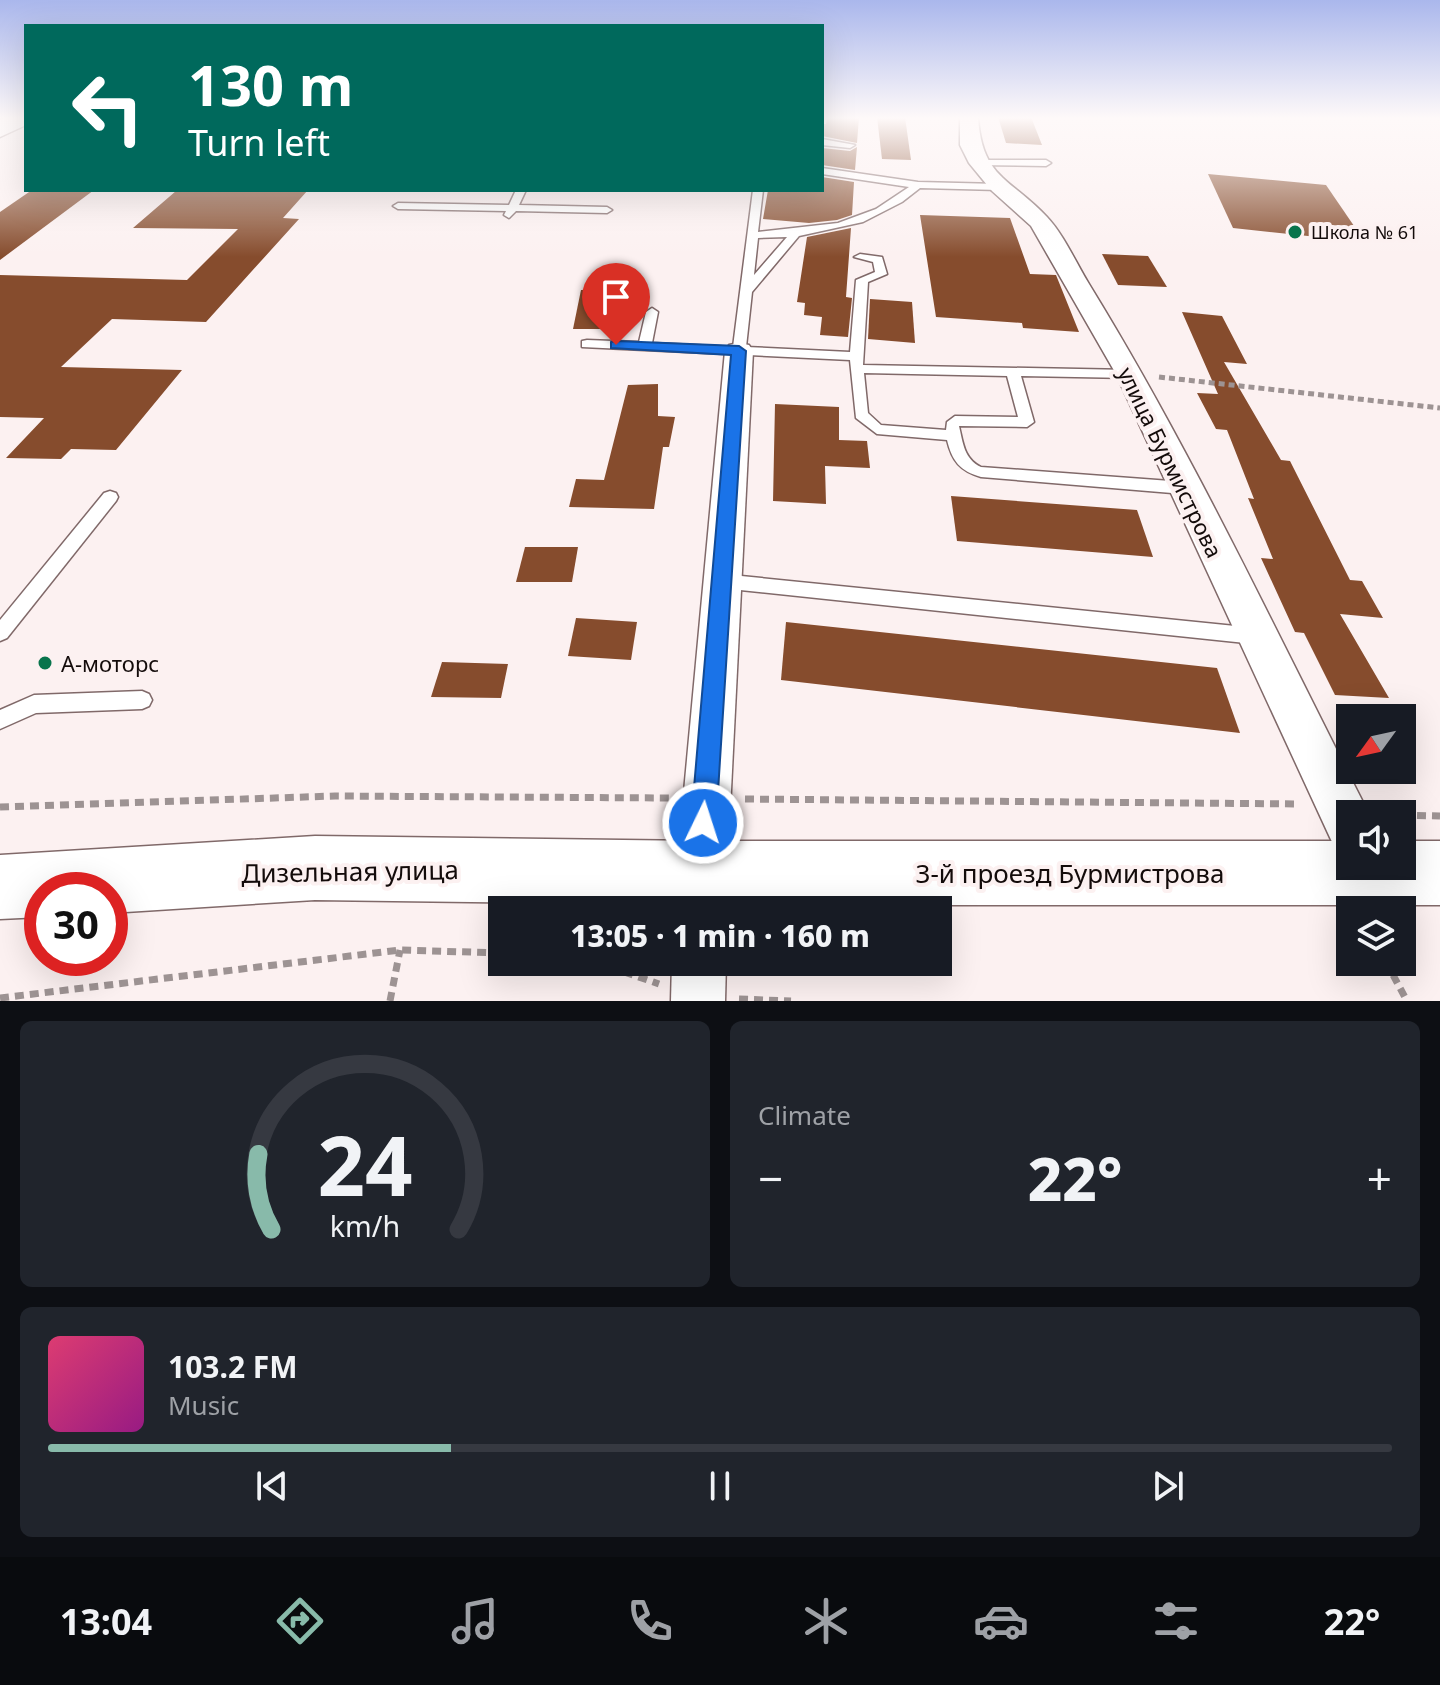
<!DOCTYPE html>
<meta charset="utf-8">
<style>
body{margin:0;font-family:"Noto Sans",sans-serif;background:#20242c;color:#f1f3f6;height:100vh;display:flex;flex-direction:column;font-size:30px;white-space:nowrap}
*{box-sizing:border-box;margin:0}
p{font-size:26px;color:#9ea1a6}
.icon{flex:none;width:44px;height:44px;fill:none;stroke:currentColor;stroke-width:2;stroke-linecap:round;stroke-linejoin:round}
.map{position:relative;height:1001px;overflow:hidden}
.panel{display:flex;flex-direction:column;gap:20px;padding:20px;background:#0d0f14;flex:1}
.panel>*{flex:none}
.hud{position:absolute;left:24px;top:24px;width:800px;height:168px;border-radius:0px;box-shadow:0 8px 32px #0002;background:#00695c;color:#fff;overflow:hidden}
.needle{width:52px;rotate:237deg}
.tools{position:absolute;left:1336px;top:704px;display:grid;gap:16px}
.tools a{display:grid;place-items:center;width:80px;height:80px;border-radius:0px;background:#171b24;box-shadow:0 8px 32px #0002;font-size:40px}
.speed{position:absolute;left:24px;top:872px;display:flex;gap:16px;font-size:40px;font-weight:700;text-align:center}
.speed>*{display:grid;place-content:center;width:104px;height:104px;border-radius:50%;background:#171b24;box-shadow:0 8px 32px #0002;line-height:1}
.speed .limit{border:12px solid #d22;background:#fff;color:#111}
.pin{position:absolute;display:grid;place-items:center;width:68px;height:68px;color:#fff;margin:-82px -34px;border-radius:50% 50% 50% 0;rotate:-45deg;box-shadow:0 0 8px #0007}
.pin .icon{rotate:45deg}
.me{position:absolute;width:88px;margin:-44px;rotate:4deg;stroke-linejoin:round;filter:drop-shadow(0 0 6px #0008)}
.turn{display:flex;align-items:center;gap:28px;height:168px;padding:0 32px;font-size:36px}
.turn .icon{width:104px;height:104px;stroke-width:2.5}
.turn b{display:block;font-size:56px;line-height:68px}
.big{font-size:60px;font-weight:800;line-height:1.1}
.panel .card{flex:1;display:flex;flex-direction:column;justify-content:center;gap:12px;min-width:0;padding:0 28px;border-radius:12px;background:#20242c}
.panel .dial{align-items:center;gap:0}
.dial svg{height:208px;overflow:visible;fill:none;stroke:#363941;stroke-width:7;stroke-linecap:round;text-anchor:middle}
.dial text{fill:#f1f3f6;stroke:none}
.song{display:flex;align-items:center;gap:24px}
.cover{width:96px;height:96px;border-radius:12px;background:linear-gradient(135deg,hsl(340 70% 55%),hsl(310 70% 35%))}
.played{height:8px;border-radius:4px;background:linear-gradient(90deg,#88baaa 30%,#363941 30%)}
.keys{display:flex;justify-content:space-around;direction:ltr}
.heat{display:flex;justify-content:space-between;align-items:center;font-size:44px;direction:ltr}
.panel .tiles{flex:1;display:grid;gap:20px;grid-template-columns:1fr 1fr}
.card:last-child{grid-column:span 2}
.trip{position:absolute;left:488px;top:896px;width:464px;height:80px;border-radius:0px;background:#171b24;box-shadow:0 8px 32px #0002;font-weight:800;line-height:80px;text-align:center}
.tabs{display:flex;height:128px;justify-content:space-around;align-items:center;background:#090b0e;color:#9ea1a6}
.tabs .icon{width:56px;height:56px}
.tabs .selected{color:#88baaa}
.tabs b{font-size:36px;color:#f1f3f6}
.map>svg:first-child{display:block}
</style>
<div class="map">
<svg width="1440" height="1001" viewBox="0 0 1440 1001">
<rect width="100%" height="100%" fill="#fcf1f1"/>
<!-- building -->
<g fill="#864c2d">
<path d="M 828,117 L 859,117 L 857,143 L 822,136 L 822,124 L 826,124 Z"/>
<path d="M 877,117 L 905,117 L 911,160 L 882,159 Z"/>
<path d="M 998,117 L 1031,117 L 1042,145 L 1006,143 Z"/>
<path d="M 857,147 L 855,170 L 822,165 L 822,148 L 850,151 Z"/>
<path d="M 1208,174 L 1326,185 L 1365,242 L 1233,228 Z"/>
<path d="M 822,177 L 854,182 L 852,215 L 837,220 L 809,223 L 763,219 L 768,190 L 822,190 Z"/>
<path d="M 32,190 L 94,190 L 0,260 L 0,212 Z"/>
<path d="M 308,190 L 283,218 L 299,219 L 206,322 L 112,319 L 61,367 L 182,370 L 116,450 L 71,449 L 61,459 L 6,458 L 44,418 L 0,417 L 0,275 L 187,280 L 238,229 L 133,228 L 176,191 Z"/>
<path d="M 920,215 L 1010,218 L 1030,274 L 1056,275 L 1079,332 L 1023,328 L 1022,323 L 936,317 Z"/>
<path d="M 851,228 L 846,297 L 852,298 L 848,337 L 820,335 L 822,317 L 804,315 L 805,303 L 797,302 L 807,237 Z"/>
<path d="M 1102,254 L 1148,256 L 1167,287 L 1118,285 Z"/>
<path d="M 581,290 L 629,290 L 623,329 L 573,329 Z"/>
<path d="M 870,299 L 912,302 L 915,343 L 868,339 Z"/>
<path d="M 1182,312 L 1222,316 L 1247,364 L 1224,362 L 1281,460 L 1290,461 L 1350,580 L 1362,581 L 1383,618 L 1340,614 L 1389,698 L 1335,695 L 1304,633 L 1295,632 L 1261,558 L 1273,559 L 1248,498 L 1254,499 L 1227,430 L 1216,429 L 1197,393 L 1218,394 Z"/>
<path d="M 658,384 L 658,416 L 675,417 L 669,447 L 663,447 L 654,509 L 569,507 L 576,479 L 604,480 L 628,385 Z"/>
<path d="M 775,404 L 839,407 L 839,440 L 867,441 L 870,468 L 825,466 L 826,504 L 773,501 Z"/>
<path d="M 951,496 L 1137,510 L 1153,557 L 957,541 Z"/>
<path d="M 525,547 L 578,547 L 572,582 L 516,582 Z"/>
<path d="M 576,618 L 637,622 L 631,660 L 568,656 Z"/>
<path d="M 786,622 L 1217,668 L 1240,733 L 781,680 Z"/>
<path d="M 442,662 L 508,664 L 501,698 L 431,697 Z"/>
</g>
<g fill="none" stroke-linecap="round" stroke-linejoin="round">
<defs>
<g id="lane">
<path d="M 822,139 L 855,145 L 850,148 L 822,145 Z"/>
<path d="M 979,160 L 1046,160 L 1051,163 L 1046,166 L 976,165 L 974,163 Z"/>
<path d="M 822,168 L 918,182 L 999,184 L 1004,187 L 999,190 L 920,188 L 902,202 L 863,222 L 799,236 L 752,292 L 746,347 L 850,352 L 856,280 L 875,272 L 873,262 L 854,257 L 860,254 L 882,257 L 887,274 L 868,282 L 863,365 L 1130,370 L 1137,374 L 1130,378 L 1021,376 L 1034,422 L 1027,427 L 959,426 C 963,443 964,459 981,467 L 1184,482 L 1190,484 L 1192,488 L 1190,492 L 1184,494 L 981,477 C 960,471 952,461 947,440 L 877,434 L 856,418 L 850,360 L 582,347 L 582,341 L 587,340 L 639,342 L 646,312 L 652,308 L 658,312 L 652,343 L 733,347 L 753,190 L 763,190 L 758,232 L 838,223 L 876,209 L 909,187 L 822,174 ZM 787,237 L 754,275 L 758,238 ZM 864,373 L 1007,376 L 1018,417 L 955,416 L 947,422 L 946,430 L 881,425 L 868,413 Z"/>
<path d="M 516,190 L 526,190 L 519,205 L 607,207 L 612,210 L 607,213 L 516,211 L 509,218 L 504,215 L 506,211 L 398,209 L 393,206 L 398,203 L 509,205 Z"/>
<path d="M 110,491 L 116,493 L 118,497 L 116,501 L 7,638 L 0,641 L 0,620 L 104,493 Z"/>
<path d="M 721,574 L 1255,628 L 1262,630 L 1264,636 L 1262,642 L 1255,644 L 721,588 L 715,586 L 712,581 L 715,576 Z"/>
<path d="M 142,691 L 149,694 L 152,700 L 149,706 L 142,709 L 36,713 L 0,729 L 0,710 L 34,695 Z"/>
</g>
<g id="street">
<path d="M 960,117 L 978,117 C 982,179 1011,178 1047,217 C 1064,235 1076,263 1089,284 C 1193,453 1277,634 1367,810 L 1368,814 L 1350,814 L 1350,851 L 1333,844 L 1116,374 L 1031,226 L 992,191 L 969,163 L 960,145 Z"/>
<path d="M 739,343 L 749,345 L 753,351 L 725,910 L 673,910 L 725,351 L 729,345 Z"/>
<path d="M 672,962 L 726,962 L 725,1001 L 671,1001 Z"/>
</g>
<g id="primary">
<path d="M 6,117 L 26,117 L 26,125 L 0,137 L 0,120 Z"/>
<path d="M 315,836 L 700,841 L 1350,841 L 1350,866 L 1402,866 L 1402,841 L 1440,841 L 1440,905 L 700,905 L 315,900 L 110,913 L 110,890 L 42,890 L 42,917 L 0,919 L 0,855 Z"/>
</g>
</defs>
<!-- lane casing -->
<use href="#lane" stroke="#806969" stroke-width="3"/>
<!-- street casing -->
<use href="#street" stroke="#806969" stroke-width="3"/>
<!-- primary casing -->
<use href="#primary" stroke="#806969" stroke-width="3"/>
<!-- path-far1 -->
<path stroke="#9d9393" stroke-width="5" stroke-dasharray="6 4" stroke-linecap="butt" d="M 1159,377 L 1440,408"/>
<!-- path -->
<g stroke="#9d9393" stroke-width="7" stroke-dasharray="9 6" stroke-linecap="butt">
<path d="M 745,799 L 1299,804"/>
<path d="M 0,807 L 335,796 L 671,798"/>
<path d="M 1402,815 L 1440,816"/>
<path d="M 596,962 L 659,984"/>
<path d="M 1386,962 L 1407,1001"/>
<path d="M 0,998 L 400,950 L 502,953"/>
<path d="M 739,999 L 791,1001"/>
<path d="M 390,1001 L 400,950"/>
</g>
<!-- lane -->
<use href="#lane" fill="#fff" fill-rule="evenodd"/>
<!-- street -->
<use href="#street" fill="#fff" fill-rule="evenodd"/>
<!-- primary -->
<use href="#primary" fill="#fff" fill-rule="evenodd"/>
</g>
<!-- sky -->
<linearGradient id="sky" x2="0" y2="1"><stop stop-color="#aab7ec"/><stop offset="0.46" stop-color="#fef9f9"/><stop offset="1" stop-color="#fef9f9" stop-opacity="0"/></linearGradient>
<rect width="1440" height="257" fill="url(#sky)"/>
<!-- route -->
<path fill="#1a73e8" stroke="#114b97" stroke-width="2" d="M 616,341 L 739,346 L 746,351 L 716,823 L 712,832 L 703,836 L 694,832 L 691,823 L 731,355 L 611,348 L 611,342 Z"/>
<!-- markers -->
<g fill="#08744c" stroke="#fcf1f1" stroke-width="3">
<circle cx="1295" cy="232" r="8"/>
<circle cx="45" cy="663" r="8"/>
</g>
<g text-anchor="middle" dominant-baseline="central" stroke-width="8" stroke-linejoin="round" paint-order="stroke">
<!-- far-poi labels -->
<g font-size="18" fill="#130b0a" stroke="#fcf1f1" text-anchor="start">
<text x="1311" y="232">Школа № 61</text>
</g>
<!-- street labels -->
<g font-size="22" fill="#130b0a" stroke="#fcf1f1">
<text transform="translate(1171 462) rotate(64)">улица Бурмистрова</text>
</g>
<!-- poi labels -->
<g font-size="22" fill="#130b0a" stroke="#fcf1f1" text-anchor="start">
<text x="61" y="663">А-моторс</text>
</g>
<!-- near-street labels -->
<g font-size="26" fill="#130b0a" stroke="#fcf1f1">
<text transform="translate(350 871) rotate(-1)">Дизельная улица</text>
<text x="1070" y="873">3-й проезд Бурмистрова</text>
</g>
</g>
</svg>
<div class="tools">
<a><svg class="needle" viewBox="-14 -14 28 28"><path d="M0-13l5 13h-10z" fill="#e53935"/><path d="M0 13l5-13h-10z" fill="#9ea1a6"/></svg></a>
<a><svg class="icon" aria-label="sound" viewBox="0 0 24 24"><path d="M4 9h4l5-4v14l-5-4H4zM17 9q2 3 0 6"/></svg></a>
<a><svg class="icon" aria-label="layers" viewBox="0 0 24 24"><path d="M12 4l9 5-9 5-9-5zM3 14l9 5 9-5"/></svg></a>
</div>
<div class="speed"><div class="limit">30</div></div>
<div class="pin" style="left:616px;top:345px;background:#d93025"><svg class="icon" aria-label="arrive" viewBox="0 0 24 24"><path d="M6 21V4h12l-3 4 3 4H6"/></svg></div>
<svg class="me" style="left:703px;top:823px" viewBox="-20 -20 40 40"><circle r="17" fill="#1a73e8" stroke="#fff" stroke-width="3"/><path d="M0-11L8 9 0 5-8 9z" fill="#fff"/></svg>
<div class="trip">13:05 · 1 min · 160 m</div>
<div class="hud">
<div class="turn"><svg class="icon" aria-label="left" viewBox="0 0 24 24"><path d="M17 20v-9H6M10 6l-5 5 5 5"/></svg><div><b>130 m</b>Turn left</div></div>
</div>
</div>
<section class="panel">
<div class="tiles">
<div class="card dial"><svg viewBox="0 0 100 80">
<path d="M14 69A42 42 0 1 1 86 69"/>
<path d="M14 69A42 42 0 0 1 9 40" stroke="#88baaa"/>
<text x="50" y="56" font-size="32" font-weight="700">24</text>
<text x="50" y="72" font-size="11">km/h</text>
</svg></div>
<div class="card"><p>Climate</p>
<div class="heat"><a>−</a><b class="big">22°</b><a>+</a></div>
</div>
<div class="card">
<div class="song"><i class="cover"></i><div><b>103.2 FM</b><p>Music</p></div></div>
<div class="played"></div>
<div class="keys"><svg class="icon" aria-label="previous" viewBox="0 0 24 24"><path d="M18 5L8 12l10 7zM5 5v14"/></svg><svg class="icon" aria-label="pause" viewBox="0 0 24 24"><path d="M8 5v14M16 5v14"/></svg><svg class="icon" aria-label="next" viewBox="0 0 24 24"><path d="M6 5l10 7-10 7zM19 5v14"/></svg></div>
</div>
</div>
</section>
<nav class="tabs">
<b>13:04</b>
<svg class="icon selected" aria-label="directions" viewBox="0 0 24 24"><path d="M12 3l9 9-9 9-9-9zM9 14v-3h6M13 9l2 2-2 2"/></svg>
<svg class="icon" aria-label="music" viewBox="0 0 24 24"><path d="M9 18V5l10-2v13"/><circle cx="6" cy="18" r="3"/><circle cx="16" cy="16" r="3"/></svg>
<svg class="icon" aria-label="phone" viewBox="0 0 24 24"><path d="M5 4h4l2 5-3 2q2 4 5 5l2-3 5 2v4C11 20 4 13 5 4z"/></svg>
<svg class="icon" aria-label="climate" viewBox="0 0 24 24"><path d="M12 3v18M4 7l16 10M4 17L20 7"/></svg>
<svg class="icon" aria-label="car" viewBox="0 0 24 24"><path d="M5 17H2v-5l4-1 3-4h7l3 4 3 1v5h-3M9 17h6M6 11h13"/><circle cx="7" cy="17" r="2"/><circle cx="17" cy="17" r="2"/></svg>
<svg class="icon" aria-label="filters" viewBox="0 0 24 24"><path d="M4 7h16M4 17h16"/><circle cx="9" cy="7" r="2"/><circle cx="15" cy="17" r="2"/></svg>
<b>22°</b>
</nav>
